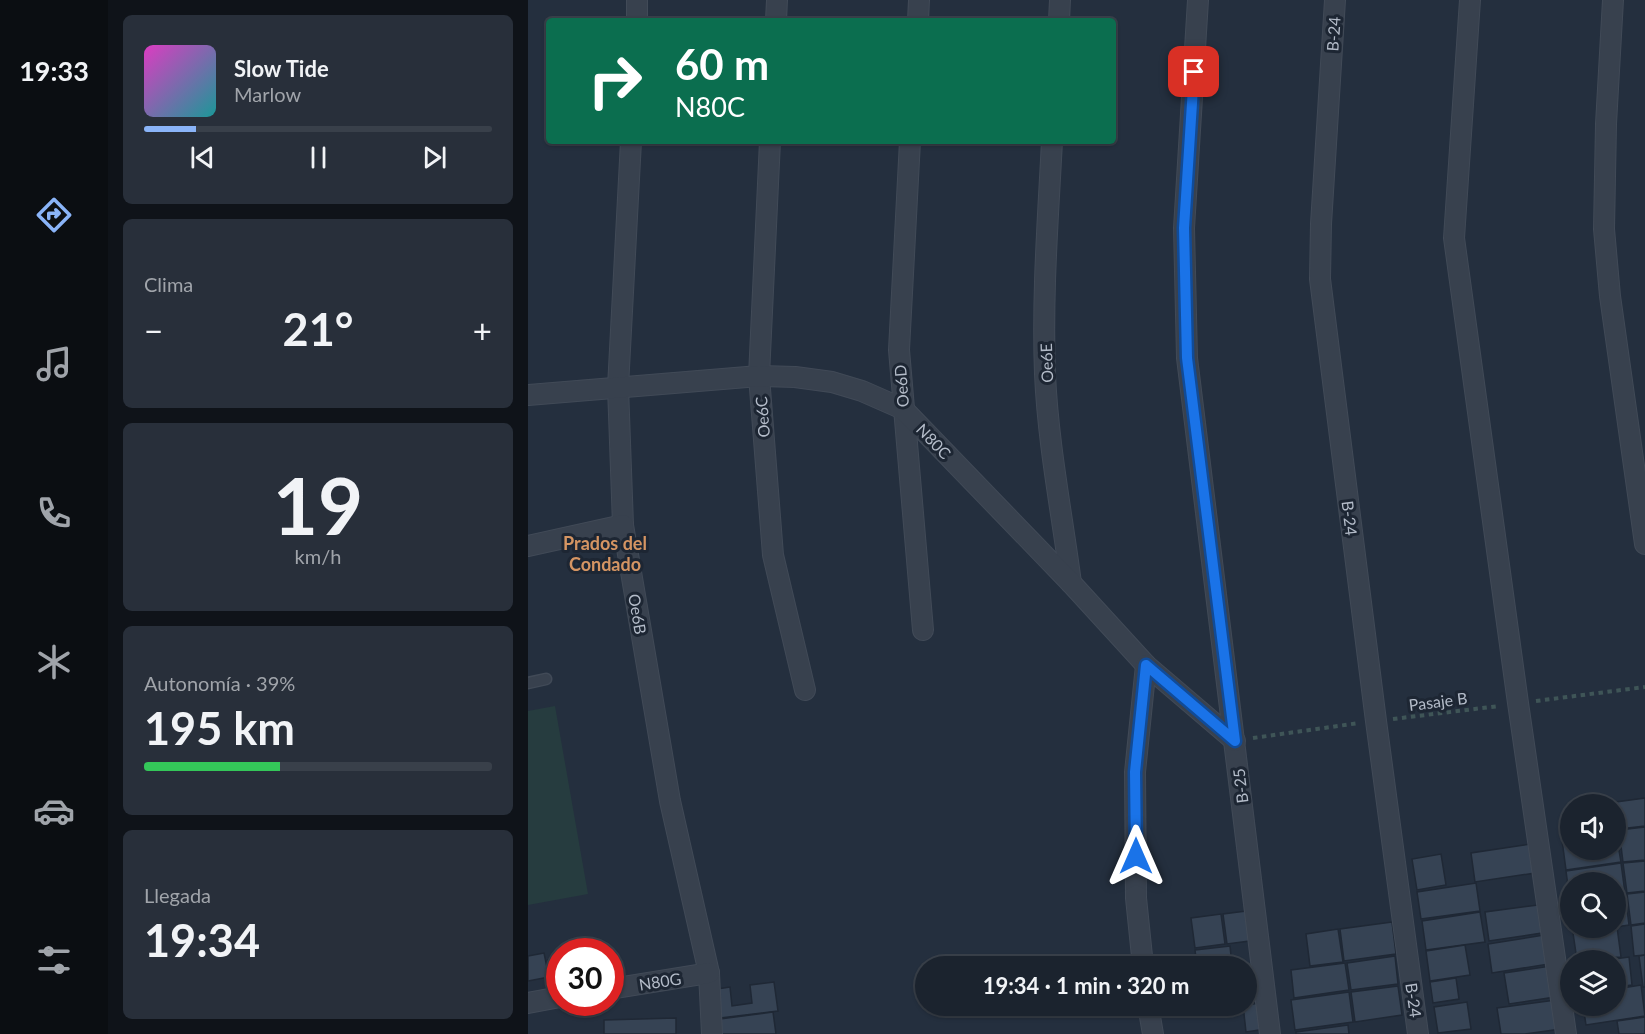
<!DOCTYPE html>
<html lang="es">
<meta charset="utf-8">
<style>
body{margin:0;font-family:Lato,sans-serif;background:#282f3a;color:#f1f3f6;height:100vh;display:flex;flex-direction:column;font-size:22px;white-space:nowrap}
*{box-sizing:border-box;margin:0}
p{font-size:20px;color:#a0a4aa}
.icon{flex:none;width:33px;height:33px;fill:none;stroke:currentColor;stroke-width:2;stroke-linecap:round;stroke-linejoin:round}
.map{position:relative;flex:1;overflow:hidden}
.sheet{display:flex;flex-direction:column;gap:15px;padding:15px;background:#0f1319;width:420px}
.sheet>*{flex:none}
.banner{position:absolute;left:18px;top:18px;width:570px;height:126px;border-radius:6px;box-shadow:0 2px 4px #0004,0 0 0 2px #39404a;background:#0b6e4f;color:#fff;overflow:hidden}
.tools{position:absolute;left:1032px;top:794px;display:grid;gap:12px}
.tools a{display:grid;place-items:center;width:66px;height:66px;border-radius:50%;background:#1b232e;box-shadow:0 2px 4px #0004,0 0 0 2px #39404a;font-size:30px}
.speed{position:absolute;left:18px;top:938px;display:flex;gap:12px;font-size:30px;font-weight:700;text-align:center}
.speed>*{display:grid;place-content:center;width:78px;height:78px;border-radius:50%;background:#1b232e;box-shadow:0 2px 4px #0004,0 0 0 2px #39404a;line-height:1}
.speed .limit{border:9px solid #d22;background:#fff;color:#111}
.pin{position:absolute;display:grid;place-items:center;width:51px;height:51px;color:#fff;margin:-26px;border-radius:12px;box-shadow:0 3px 9px #0006}
.me{position:absolute;width:66px;margin:-33px;rotate:0deg;stroke-linejoin:round;filter:drop-shadow(0 0 4px #0008)}
.turn{display:flex;align-items:center;gap:21px;height:126px;padding:0 30px;font-size:27px}
.turn .icon{width:78px;height:78px;stroke-width:2.5}
.turn b{display:block;font-size:42px;line-height:51px}
.big{font-size:45px;font-weight:700;line-height:1.1}
.sheet .card{flex:1;display:flex;flex-direction:column;justify-content:center;gap:9px;min-width:0;padding:0 21px;border-radius:9px;background:#282f3a}
.sheet .dial{align-items:center;gap:0}
.dial b{font-size:78px;line-height:1}
.song{display:flex;align-items:center;gap:18px}
.cover{width:72px;height:72px;border-radius:9px;background:linear-gradient(135deg,hsl(310 70% 55%),hsl(180 70% 35%))}
.played{height:6px;border-radius:3px;background:linear-gradient(90deg,#8ab4f8 15%,#39404a 15%)}
.keys{display:flex;justify-content:space-around;direction:ltr}
.heat{display:flex;justify-content:space-between;align-items:center;font-size:33px;direction:ltr}
.charge{height:9px;border-radius:4px;background:linear-gradient(90deg,#34c759 39%,#39404a 0)}
.trip{position:absolute;left:387px;top:956px;width:342px;height:60px;border-radius:30px;background:#1b232e;box-shadow:0 2px 4px #0004,0 0 0 2px #39404a;font-weight:700;line-height:60px;text-align:center}
main{display:flex;flex:1;min-height:0}
.dock{display:flex;flex-direction:column;width:108px;justify-content:space-around;align-items:center;background:#0b0e12;color:#a0a4aa}
.dock .icon{width:42px;height:42px}
.dock .current{color:#8ab4f8}
.dock b{font-size:27px;color:#f1f3f6}
.map>svg:first-child{display:block}
</style>
<main>
<nav class="dock">
<b>19:33</b>
<svg class="icon current" aria-label="directions" viewBox="0 0 24 24"><path d="M12 3l9 9-9 9-9-9zM9 14v-3h6M13 9l2 2-2 2"/></svg>
<svg class="icon" aria-label="music" viewBox="0 0 24 24"><path d="M9 18V5l10-2v13"/><circle cx="6" cy="18" r="3"/><circle cx="16" cy="16" r="3"/></svg>
<svg class="icon" aria-label="phone" viewBox="0 0 24 24"><path d="M5 4h4l2 5-3 2q2 4 5 5l2-3 5 2v4C11 20 4 13 5 4z"/></svg>
<svg class="icon" aria-label="climate" viewBox="0 0 24 24"><path d="M12 3v18M4 7l16 10M4 17L20 7"/></svg>
<svg class="icon" aria-label="car" viewBox="0 0 24 24"><path d="M5 17H2v-5l4-1 3-4h7l3 4 3 1v5h-3M9 17h6M6 11h13"/><circle cx="7" cy="17" r="2"/><circle cx="17" cy="17" r="2"/></svg>
<svg class="icon" aria-label="filters" viewBox="0 0 24 24"><path d="M4 7h16M4 17h16"/><circle cx="9" cy="7" r="2"/><circle cx="15" cy="17" r="2"/></svg>
</nav>
<section class="sheet">
<div class="card">
<div class="song"><i class="cover"></i><div><b>Slow Tide</b><p>Marlow</p></div></div>
<div class="played"></div>
<div class="keys"><svg class="icon" aria-label="previous" viewBox="0 0 24 24"><path d="M18 5L8 12l10 7zM5 5v14"/></svg><svg class="icon" aria-label="pause" viewBox="0 0 24 24"><path d="M8 5v14M16 5v14"/></svg><svg class="icon" aria-label="next" viewBox="0 0 24 24"><path d="M6 5l10 7-10 7zM19 5v14"/></svg></div>
</div>
<div class="card"><p>Clima</p>
<div class="heat"><a>−</a><b class="big">21°</b><a>+</a></div>
</div>
<div class="card dial"><b>19</b><p>km/h</p></div>
<div class="card"><p>Autonomía · 39%</p><b class="big">195 km</b><div class="charge"></div></div>
<div class="card"><p>Llegada</p><b class="big">19:34</b></div>
</section>
<div class="map">
<svg width="1117" height="1034" viewBox="0 0 1117 1034">
<rect width="100%" height="100%" fill="#242f3e"/>
<!-- green -->
<path fill="#263c3f" d="M 27,706 L 60,894 L 0,905 L 0,711 Z"/>
<!-- building -->
<g fill="#364354" stroke="#1f2835" stroke-width="1.5">
<path d="M 1117,798 L 1117,826 L 1091,829 L 1088,802 Z"/>
<path d="M 1117,827 L 1117,860 L 1095,862 L 1091,830 Z"/>
<path d="M 1088,833 L 1093,862 L 1038,870 L 1034,840 L 1042,839 L 1042,849 L 1088,849 Z"/>
<path d="M 1003,844 L 1007,873 L 947,882 L 943,853 Z"/>
<path d="M 913,854 L 918,885 L 889,890 L 884,859 Z"/>
<path d="M 1117,861 L 1117,891 L 1099,893 L 1095,863 Z"/>
<path d="M 1093,863 L 1097,893 L 1088,894 L 1088,882 L 1042,882 L 1042,901 L 1038,871 Z"/>
<path d="M 948,883 L 952,911 L 893,919 L 889,892 Z"/>
<path d="M 1117,892 L 1117,923 L 1103,925 L 1099,894 Z"/>
<path d="M 1097,893 L 1101,925 L 1088,927 L 1088,895 Z"/>
<path d="M 1010,905 L 1014,933 L 961,941 L 957,912 Z"/>
<path d="M 726,910 L 729,940 L 699,944 L 695,914 Z"/>
<path d="M 952,912 L 957,942 L 898,950 L 894,921 Z"/>
<path d="M 693,914 L 697,944 L 667,948 L 663,918 Z"/>
<path d="M 864,922 L 868,954 L 816,961 L 812,929 Z"/>
<path d="M 1117,924 L 1117,955 L 1106,956 L 1103,926 Z"/>
<path d="M 1089,927 L 1093,957 L 1049,960 L 1045,933 Z"/>
<path d="M 810,929 L 815,962 L 782,966 L 778,934 Z"/>
<path d="M 1016,935 L 1021,964 L 964,973 L 960,944 Z"/>
<path d="M 937,945 L 942,975 L 902,981 L 898,951 Z"/>
<path d="M 702,946 L 704,966 L 669,966 L 667,950 Z"/>
<path d="M 16,953 L 21,977 L 0,981 L 0,956 Z"/>
<path d="M 1117,955 L 1117,987 L 1115,987 L 1111,956 Z"/>
<path d="M 867,956 L 870,984 L 823,990 L 819,963 Z"/>
<path d="M 1101,957 L 1104,985 L 1088,987 L 1088,960 L 1079,960 Z"/>
<path d="M 32,958 L 32,975 L 23,976 L 20,960 Z"/>
<path d="M 817,963 L 821,990 L 766,998 L 763,970 Z"/>
<path d="M 1023,966 L 1027,997 L 981,1004 L 976,973 Z"/>
<path d="M 731,969 L 735,1001 L 718,1004 L 718,970 Z"/>
<path d="M 928,978 L 931,999 L 905,1003 L 902,982 Z"/>
<path d="M 246,982 L 250,1011 L 192,1018 L 189,989 L 202,987 L 204,1006 L 224,1003 L 222,985 Z"/>
<path d="M 1113,985 L 1117,1016 L 1058,1025 L 1055,1005 L 1088,1005 L 1088,989 Z"/>
<path d="M 870,986 L 874,1015 L 827,1022 L 823,992 Z"/>
<path d="M 821,992 L 825,1022 L 767,1030 L 763,1000 Z"/>
<path d="M 1028,1000 L 1033,1029 L 997,1034 L 973,1034 L 969,1008 Z"/>
<path d="M 939,1002 L 943,1029 L 910,1033 L 906,1007 Z"/>
<path d="M 734,1003 L 738,1029 L 718,1032 L 715,1005 Z"/>
<path d="M 674,1005 L 708,1005 L 675,1009 Z"/>
<path d="M 245,1012 L 248,1034 L 194,1034 L 192,1019 Z"/>
<path d="M 1117,1017 L 1117,1034 L 1091,1034 L 1089,1021 Z"/>
<path d="M 148,1018 L 148,1034 L 76,1034 L 76,1020 Z"/>
<path d="M 820,1025 L 821,1034 L 768,1034 L 768,1032 Z"/>
</g>
<g fill="none" stroke-linecap="round" stroke-linejoin="round">
<defs>
<path id="lane" d="M 0,683 L 18,679"/>
<g id="street">
<path d="M 670,0 L 656,228 L 659,358 L 742,1034"/>
<path d="M 807,0 L 793,224 L 792,279 L 848,721 L 890,1034"/>
<path d="M 942,0 L 926,238 L 990,703 L 1038,1034"/>
<path d="M 1085,0 L 1078,124 L 1076,229 L 1082,296 L 1117,544"/>
<path d="M 109,21 L 109,0"/>
<path d="M 248,21 L 249,0"/>
<path d="M 390,21 L 391,0"/>
<path d="M 531,21 L 532,0"/>
<path d="M 103,141 L 90,387 L 95,525 L 142,801 L 181,973 L 184,1034"/>
<path d="M 242,141 L 231,376 L 245,555 L 277,690"/>
<path d="M 382,141 L 371,350 L 395,630"/>
<path d="M 524,141 C 520,219 514,296 517,374 C 520,444 534,514 543,583"/>
<path d="M 0,395 L 231,376 L 267,377 L 304,382 L 334,391 L 375,409 L 543,583 L 618,665 L 707,741"/>
<path d="M 0,546 L 95,525"/>
<path d="M 615,966 L 608,898 L 607,772 L 618,665"/>
<path d="M 82,989 L 181,973"/>
<path d="M 0,1003 L 32,997"/>
<path d="M 620,1005 L 625,1034"/>
</g>
</defs>
<!-- lane casing -->
<use href="#lane" stroke="#414a57" stroke-width="13"/>
<!-- street casing -->
<use href="#street" stroke="#414a57" stroke-width="22"/>
<!-- path -->
<g stroke="#3f5557" stroke-width="4" stroke-dasharray="4.5 4.5" stroke-linecap="butt">
<path d="M 1008,701 L 1117,687"/>
<path d="M 865,719 L 971,706"/>
<path d="M 725,738 L 831,723"/>
</g>
<!-- lane -->
<use href="#lane" stroke="#38414e" stroke-width="10"/>
<!-- street -->
<use href="#street" stroke="#38414e" stroke-width="20"/>
</g>
<g fill="none" stroke-linecap="round" stroke-linejoin="round">
<defs>
<path id="route" d="M 608,856 L 607,772 L 618,665 L 707,741 L 659,358 L 656,228 L 666,72"/>
</defs>
<!-- route casing -->
<use href="#route" stroke="#114b97" stroke-width="15"/>
<!-- route -->
<use href="#route" stroke="#1a73e8" stroke-width="10"/>
</g>
<g text-anchor="middle" dominant-baseline="central" stroke-width="6" stroke-linejoin="round" paint-order="stroke">
<!-- street labels -->
<g font-size="16" fill="#b4bcc9" stroke="#1d2633">
<text transform="translate(805 34) rotate(-86)">B-24</text>
<text transform="translate(518 363) rotate(-92)">Oe6E</text>
<text transform="translate(373 386) rotate(-94)">Oe6D</text>
<text transform="translate(234 417) rotate(-94)">Oe6C</text>
<text transform="translate(406 441) rotate(46)">N80C</text>
<text transform="translate(822 518) rotate(83)">B-24</text>
<text transform="translate(110 614) rotate(80)">Oe6B</text>
<text transform="translate(910 701) rotate(-7)">Pasaje B</text>
<text transform="translate(712 786) rotate(-97)">B-25</text>
<text transform="translate(132 981) rotate(-9)">N80G</text>
<text transform="translate(886 1000) rotate(82)">B-24</text>
</g>
<!-- neighbourhood labels -->
<g font-size="18" font-weight="bold" fill="#d59563" stroke="#1d2633">
<text x="77" y="543">Prados del<tspan x="77" dy="21">Condado</tspan></text>
</g>
</g>
</svg>
<div class="tools">
<a><svg class="icon" aria-label="sound" viewBox="0 0 24 24"><path d="M4 9h4l5-4v14l-5-4H4zM17 9q2 3 0 6"/></svg></a>
<a><svg class="icon" aria-label="search" viewBox="0 0 24 24"><circle cx="10" cy="10" r="6"/><path d="M15 15l6 6"/></svg></a>
<a><svg class="icon" aria-label="layers" viewBox="0 0 24 24"><path d="M12 4l9 5-9 5-9-5zM3 14l9 5 9-5"/></svg></a>
</div>
<div class="speed"><div class="limit">30</div></div>
<div class="pin" style="left:666px;top:72px;background:#d93025"><svg class="icon" aria-label="arrive" viewBox="0 0 24 24"><path d="M6 21V4h12l-3 4 3 4H6"/></svg></div>
<svg class="me" style="left:608px;top:856px" viewBox="-20 -20 40 40"><path d="M0-17L14 15 0 8-14 15z" fill="#1a73e8" stroke="#fff" stroke-width="4"/></svg>
<div class="trip">19:34 · 1 min · 320 m</div>
<div class="banner">
<div class="turn"><svg class="icon" aria-label="right" viewBox="0 0 24 24"><path d="M7 20v-9h11M14 6l5 5-5 5"/></svg><div><b>60 m</b>N80C</div></div>
</div>
</div>
</main>
